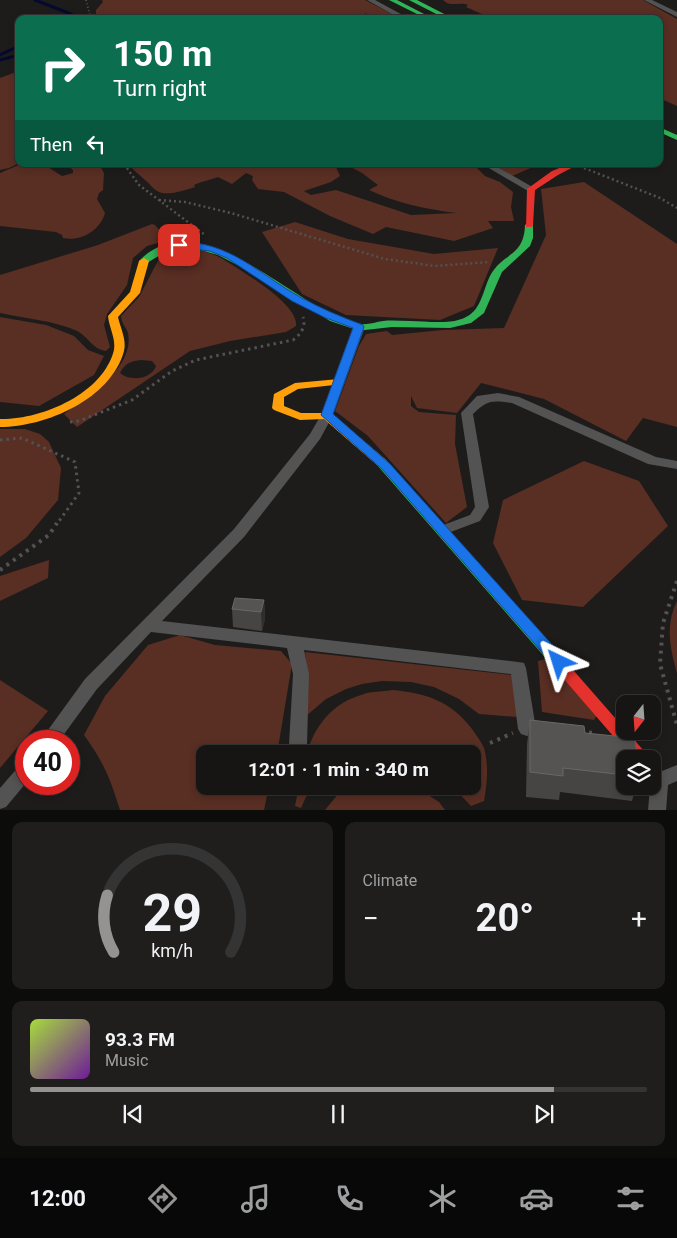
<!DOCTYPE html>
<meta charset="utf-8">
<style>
body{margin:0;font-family:Roboto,sans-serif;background:#1f1e1d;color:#f1f3f6;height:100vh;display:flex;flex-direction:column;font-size:19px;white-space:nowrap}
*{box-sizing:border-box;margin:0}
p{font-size:16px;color:#9e9fa0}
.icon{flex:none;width:28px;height:28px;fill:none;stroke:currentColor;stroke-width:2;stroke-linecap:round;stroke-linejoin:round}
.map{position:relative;height:810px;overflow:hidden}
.side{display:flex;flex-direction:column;gap:12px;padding:12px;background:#0c0c0b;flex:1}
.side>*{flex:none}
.banner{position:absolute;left:15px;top:15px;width:648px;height:152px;border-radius:10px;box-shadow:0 2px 8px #0003,0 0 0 1px #353434;background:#0b6e4f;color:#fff;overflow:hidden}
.needle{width:32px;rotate:197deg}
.controls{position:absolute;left:616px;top:695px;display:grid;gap:10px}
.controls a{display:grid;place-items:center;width:45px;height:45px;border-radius:10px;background:#161514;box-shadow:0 2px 8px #0003,0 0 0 1px #353434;font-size:25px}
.speed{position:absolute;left:15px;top:730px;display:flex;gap:10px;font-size:25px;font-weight:700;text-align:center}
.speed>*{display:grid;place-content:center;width:65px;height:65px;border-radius:50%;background:#161514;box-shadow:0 2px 8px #0003,0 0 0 1px #353434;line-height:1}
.speed .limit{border:8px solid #d22;background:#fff;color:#111}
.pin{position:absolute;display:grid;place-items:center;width:42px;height:42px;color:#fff;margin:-21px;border-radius:10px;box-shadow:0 2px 8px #0006}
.me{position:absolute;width:55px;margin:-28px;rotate:319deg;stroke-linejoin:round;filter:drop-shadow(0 0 4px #0008)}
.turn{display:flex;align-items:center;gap:18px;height:105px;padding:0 15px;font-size:22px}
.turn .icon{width:65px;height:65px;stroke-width:2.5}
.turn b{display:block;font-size:35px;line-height:42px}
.then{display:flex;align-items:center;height:48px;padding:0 15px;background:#0003;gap:10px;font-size:19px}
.big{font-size:38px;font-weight:700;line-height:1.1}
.side .tile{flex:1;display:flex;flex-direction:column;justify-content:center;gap:8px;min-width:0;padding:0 18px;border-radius:10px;background:#1f1e1d}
.side .dial{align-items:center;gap:0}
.dial svg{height:130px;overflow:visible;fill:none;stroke:#353434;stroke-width:7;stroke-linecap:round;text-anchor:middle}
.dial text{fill:#f1f3f6;stroke:none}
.song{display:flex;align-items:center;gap:15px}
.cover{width:60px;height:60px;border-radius:8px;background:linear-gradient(135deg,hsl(80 70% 55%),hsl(280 70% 35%))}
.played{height:5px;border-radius:2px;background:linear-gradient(90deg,#959392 85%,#353434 85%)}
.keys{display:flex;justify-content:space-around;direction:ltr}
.heat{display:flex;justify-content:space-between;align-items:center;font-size:28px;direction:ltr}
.side .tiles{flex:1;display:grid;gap:12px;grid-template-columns:1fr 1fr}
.tile:last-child{grid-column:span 2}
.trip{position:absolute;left:196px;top:745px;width:285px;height:50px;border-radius:10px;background:#161514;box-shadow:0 2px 8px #0003,0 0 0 1px #353434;font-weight:700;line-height:50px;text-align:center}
.menu{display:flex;height:80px;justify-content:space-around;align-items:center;background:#090808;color:#9e9fa0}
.menu .icon{width:35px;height:35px}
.menu .active{color:#959392}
.menu b{font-size:22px;color:#f1f3f6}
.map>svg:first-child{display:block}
</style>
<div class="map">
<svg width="677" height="811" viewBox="0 0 677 811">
<rect width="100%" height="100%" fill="#1d1c1b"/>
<!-- green -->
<g fill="#592e23" fill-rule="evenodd">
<path d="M 102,0 L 365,0 L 402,19 L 99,19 L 96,16 L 96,10 L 103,2 Z"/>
<path d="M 443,0 L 643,0 L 677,19 L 677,106 L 659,98 L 659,19 L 493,19 L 466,7 L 468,5 C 460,1 450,8 443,0 Z"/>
<path d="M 19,71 L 19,163 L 9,168 L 0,170 L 0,78 Z"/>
<path d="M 21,164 L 43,164 L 62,176 L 73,173 L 73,170 L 67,165 L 68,164 L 99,164 L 104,173 L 103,190 L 99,193 L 97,199 L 105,213 C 100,231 80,242 63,238 L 62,235 L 56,232 L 0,226 L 0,173 Z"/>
<path d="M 128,164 L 323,164 L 336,167 L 340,176 L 331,182 L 304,191 L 311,195 L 336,190 L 411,215 L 456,213 C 426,209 396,203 369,190 L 378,185 L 362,173 L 345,164 L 473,164 L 485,176 L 500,182 L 513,192 L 511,207 L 514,221 L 488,221 L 493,228 L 454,241 L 386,227 L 373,234 L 330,216 L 284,192 L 258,189 L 252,180 L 253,176 L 246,173 L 232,184 L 218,177 C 210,180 202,181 194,185 L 195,187 C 185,190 166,197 157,191 C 152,188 149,183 145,180 C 139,174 134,171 128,164 Z"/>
<path d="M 492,164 L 540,164 L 512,176 Z"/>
<path d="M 584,182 L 677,244 L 677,427 L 643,418 L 626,441 L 544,399 L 481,383 L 457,413 L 417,408 L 411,396 L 411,406 L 419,412 L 456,415 L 455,444 L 467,507 L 446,523 L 368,436 L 335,411 L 359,346 L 366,334 L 387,331 L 392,335 L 443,330 L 504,328 L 546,235 L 541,189 Z"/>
<path d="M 295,222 L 348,239 L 434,254 L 498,248 L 474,306 L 440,320 L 346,315 L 302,294 L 262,232 Z"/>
<path d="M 152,224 L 155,225 L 166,238 L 165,241 L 147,246 L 133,258 L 127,285 L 107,314 L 104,325 L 110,347 L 106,351 C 92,349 89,337 77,331 C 53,320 26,319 0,313 L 0,275 L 98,245 Z"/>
<path d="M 175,249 C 191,248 209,251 223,259 C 241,271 299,304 296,326 L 286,332 L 230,341 L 190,351 L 77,427 L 64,414 C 87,396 135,368 128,333 C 126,327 121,323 121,316 L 139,297 L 161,255 ZM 141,360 L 152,361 L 156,366 C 152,379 130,382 120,373 C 125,363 131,361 141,360 Z"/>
<path d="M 0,317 L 46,325 L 74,336 L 88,350 L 104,356 L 94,375 L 39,406 L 0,402 Z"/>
<path d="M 0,429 L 25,429 L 40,434 L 49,442 L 61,468 L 58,500 L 26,538 L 0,557 Z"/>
<path d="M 584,461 L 639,481 L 668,526 L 583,607 L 522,600 L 493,543 L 503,500 Z"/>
<path d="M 49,560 L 48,578 L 0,601 L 0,576 Z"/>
<path d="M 677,601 L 677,673 C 670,649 665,625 677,601 Z"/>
<path d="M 180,635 L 215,645 L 281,651 L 292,664 L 277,754 L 205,754 L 205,786 L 269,786 L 264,810 L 120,810 C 110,778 104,763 84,735 L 105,696 L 148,645 Z"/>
<path d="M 305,652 L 513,675 L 517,717 L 479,714 L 459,699 L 434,687 L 411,682 L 382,681 L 362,684 L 346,689 L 326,699 L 306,716 L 308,674 Z"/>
<path d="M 552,657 L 597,715 L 594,720 L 542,712 L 538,661 Z"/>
<path d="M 0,680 L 48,711 L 0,768 Z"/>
<path d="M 392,690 C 426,693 451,701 472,729 C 476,735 481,741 484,748 C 489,766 487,784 484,801 L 471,806 L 452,786 L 472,786 L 472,754 L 307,754 C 314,726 333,703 361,695 C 370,691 382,692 392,690 Z"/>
<path d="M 299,786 L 316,786 L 306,797 L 301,808 L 295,806 Z"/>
<path d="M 350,786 L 414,786 L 439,802 L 445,810 L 325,810 L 339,793 Z"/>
</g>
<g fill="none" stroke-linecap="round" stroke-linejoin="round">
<!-- stream -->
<g stroke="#040930" stroke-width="3">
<path d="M 35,0 L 71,14 L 77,19"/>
<path d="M 364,19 L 366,15"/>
<path d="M 0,55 L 19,46"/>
<path d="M 0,60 L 19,55"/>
</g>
<!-- path-far3 -->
<path stroke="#525251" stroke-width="2" stroke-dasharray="1 2.5" stroke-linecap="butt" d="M 86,0 L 91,19"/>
<!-- path-far2 -->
<g stroke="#525251" stroke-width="2.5" stroke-dasharray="2 3" stroke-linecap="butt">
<path d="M 124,164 L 139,185 L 205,235"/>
<path d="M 584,168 L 660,198 L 677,208"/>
<path d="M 159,200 L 185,202 L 231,213 L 385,259 L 435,266 L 489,262"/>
</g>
<!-- path-far1 -->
<g stroke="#525251" stroke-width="3" stroke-dasharray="2.5 4" stroke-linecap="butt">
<path d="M 70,422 L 79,421 L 132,400 L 172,371 L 196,360 L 293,340 C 301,334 306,327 303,317"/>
<path d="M 0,440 L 22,438 L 75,462 L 79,493 L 57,524"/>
</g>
<!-- path -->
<g stroke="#525251" stroke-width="4" stroke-dasharray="3 5" stroke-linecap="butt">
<path d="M 0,570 L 49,535 L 57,523"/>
<path d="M 677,581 L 663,623 L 660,664 L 677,725"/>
<path d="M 581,732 L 597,733"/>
<path d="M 490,743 L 513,733"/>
</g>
<!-- street -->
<g fill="#535353" fill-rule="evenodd">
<path d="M 367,0 L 375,0 L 410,19 L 401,19 Z"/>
<path d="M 644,0 L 652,0 L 677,12 L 677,17 Z"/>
<path d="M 482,164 L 492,164 L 536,189 L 534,191 L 528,191 Z"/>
<path d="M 359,324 L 365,327 L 333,415 L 320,439 L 244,537 L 162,621 L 518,662 L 524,663 L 526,668 L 536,729 L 533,734 L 527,736 L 521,734 L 518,729 L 511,674 L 304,650 L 309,674 L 307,745 L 304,750 L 298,752 L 292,750 L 289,745 L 293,674 L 287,648 L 151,632 L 97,689 L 59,741 L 40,741 L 85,679 L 234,529 L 310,434 L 321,415 L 353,327 Z"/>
<path d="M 498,393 L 519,397 L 656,457 L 677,461 L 677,469 L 648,464 L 512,403 C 492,400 487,400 473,414 L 489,507 L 480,521 L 448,533 L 438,533 L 436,530 L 438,527 L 470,515 L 475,507 L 461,413 L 477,396 Z"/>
<path d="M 26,762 L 26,783 L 6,807 L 0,809 L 0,788 L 20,765 Z"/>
<path d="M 652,764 L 658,767 L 662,771 L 677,765 L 677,781 L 668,785 L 666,811 L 648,811 L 650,786 L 652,786 Z"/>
</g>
<!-- fast -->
<g fill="#30b455" fill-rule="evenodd">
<path d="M 389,0 L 397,0 L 428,16 L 423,17 Z"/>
<path d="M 409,0 L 417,0 L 454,19 L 446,19 Z"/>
<path d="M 659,127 L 677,135 L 677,140 L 659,132 Z"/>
<path d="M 529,222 L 533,225 L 533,238 L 530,246 L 502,272 L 484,313 L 471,323 L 450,328 L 392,327 L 365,330 L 354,329 L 330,321 L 247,270 L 218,255 L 193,248 L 170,249 L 147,263 L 144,264 L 139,261 C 195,202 286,297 339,317 C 346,320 354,323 361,324 C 368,325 376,322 383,321 C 392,320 401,321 410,321 C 431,321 464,328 477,307 C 483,298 485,286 490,276 C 502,252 524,258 525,225 Z"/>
<path d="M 381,458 L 385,459 L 560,655 L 562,659 L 560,663 L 555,665 L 550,663 L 377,465 L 375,462 L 377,459 Z"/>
</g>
<!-- slow -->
<g fill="#ff9f0a" fill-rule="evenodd">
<path d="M 144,258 L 149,261 L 140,293 L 118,317 C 120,327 127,340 124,351 C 111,399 46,427 0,427 L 0,419 C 41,420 103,394 114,350 C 116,339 109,327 108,316 L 130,292 L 139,261 Z"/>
<path d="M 339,379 L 343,380 L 344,382 L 343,384 L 298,389 L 284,397 L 284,406 L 301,413 L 331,413 L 385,459 L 387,462 L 385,465 L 377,465 L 324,419 L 300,420 L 274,410 L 272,408 L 274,394 L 295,383 Z"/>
</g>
<!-- jam -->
<g fill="#e5322d" fill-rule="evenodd">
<path d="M 569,164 L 579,164 L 558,175 L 535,190 L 533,225 L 532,227 L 526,227 L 527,189 L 552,171 Z"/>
<path d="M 555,653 L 560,655 L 651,759 L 633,759 L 550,663 L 548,659 L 550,655 Z"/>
</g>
</g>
<!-- wall -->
<g fill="#464544">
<path d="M 264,600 L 265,619 L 262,631 L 233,627 L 232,609 Z"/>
<path d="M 530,720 L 585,733 L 625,759 L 625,786 L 636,786 L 632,801 L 560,792 L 559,800 L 526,797 L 527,744 Z"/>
</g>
<!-- shaded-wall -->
<path fill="#2f2e2d" d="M 264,600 L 265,619 L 262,631 L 261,612 Z"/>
<!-- building -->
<g fill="#555453" stroke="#696867">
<path d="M 235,598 L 264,600 L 261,612 L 232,609 Z"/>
<path d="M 530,720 L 584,726 L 585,733 L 635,738 L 637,759 L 625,759 L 625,775 L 563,768 L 563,776 L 530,772 Z"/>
</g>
<!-- route -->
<path fill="#1a73e8" stroke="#114b97" d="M 179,242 C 229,241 259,274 300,297 C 320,308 341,317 363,325 L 364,327 L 333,414 L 390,464 L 564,658 L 566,662 L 564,666 L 559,667 L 554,666 L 382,469 L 321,415 L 353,328 L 326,318 L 292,301 L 227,258 L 210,251 L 176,247 L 176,243 Z"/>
</svg>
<div class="controls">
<a><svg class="needle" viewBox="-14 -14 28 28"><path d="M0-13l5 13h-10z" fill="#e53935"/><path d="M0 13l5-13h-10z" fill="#9e9fa0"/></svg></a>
<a><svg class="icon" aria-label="layers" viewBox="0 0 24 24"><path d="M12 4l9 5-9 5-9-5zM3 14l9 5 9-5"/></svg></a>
</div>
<div class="speed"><div class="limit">40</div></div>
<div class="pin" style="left:179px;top:245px;background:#d93025"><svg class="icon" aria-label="arrive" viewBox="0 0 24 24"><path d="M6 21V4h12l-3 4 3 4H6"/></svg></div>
<svg class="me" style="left:559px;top:662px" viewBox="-20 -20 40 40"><path d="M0-17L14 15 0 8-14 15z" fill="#1a73e8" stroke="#fff" stroke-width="4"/></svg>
<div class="trip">12:01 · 1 min · 340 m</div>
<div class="banner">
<div class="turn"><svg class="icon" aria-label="right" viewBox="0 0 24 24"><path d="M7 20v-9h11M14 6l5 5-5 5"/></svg><div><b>150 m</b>Turn right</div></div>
<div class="then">Then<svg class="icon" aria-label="left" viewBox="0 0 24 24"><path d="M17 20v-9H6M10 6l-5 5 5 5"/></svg></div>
</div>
</div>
<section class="side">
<div class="tiles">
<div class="tile dial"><svg viewBox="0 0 100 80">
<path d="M14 69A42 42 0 1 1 86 69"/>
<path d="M14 69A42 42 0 0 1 10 34" stroke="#959392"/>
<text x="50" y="56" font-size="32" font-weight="700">29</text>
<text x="50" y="72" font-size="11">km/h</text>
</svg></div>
<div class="tile"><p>Climate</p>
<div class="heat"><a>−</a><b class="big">20°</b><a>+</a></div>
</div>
<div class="tile">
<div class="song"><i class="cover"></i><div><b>93.3 FM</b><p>Music</p></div></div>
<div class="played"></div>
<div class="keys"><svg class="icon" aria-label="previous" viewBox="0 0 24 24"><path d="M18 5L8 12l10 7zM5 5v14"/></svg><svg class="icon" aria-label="pause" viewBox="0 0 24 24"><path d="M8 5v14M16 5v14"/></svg><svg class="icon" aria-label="next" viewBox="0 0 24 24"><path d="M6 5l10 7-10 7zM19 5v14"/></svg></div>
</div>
</div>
</section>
<nav class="menu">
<b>12:00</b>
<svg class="icon active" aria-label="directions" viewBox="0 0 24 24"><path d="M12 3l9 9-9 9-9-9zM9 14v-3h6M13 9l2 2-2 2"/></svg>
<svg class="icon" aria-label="music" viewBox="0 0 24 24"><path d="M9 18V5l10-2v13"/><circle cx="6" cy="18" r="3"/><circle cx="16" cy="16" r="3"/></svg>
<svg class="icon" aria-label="phone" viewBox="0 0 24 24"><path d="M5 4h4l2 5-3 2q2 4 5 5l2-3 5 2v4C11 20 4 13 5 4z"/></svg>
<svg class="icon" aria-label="climate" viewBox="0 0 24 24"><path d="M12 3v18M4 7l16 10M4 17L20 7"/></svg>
<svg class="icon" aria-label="car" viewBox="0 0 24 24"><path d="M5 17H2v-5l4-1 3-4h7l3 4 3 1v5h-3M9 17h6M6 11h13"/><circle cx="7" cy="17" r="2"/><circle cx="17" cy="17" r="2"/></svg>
<svg class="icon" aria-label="filters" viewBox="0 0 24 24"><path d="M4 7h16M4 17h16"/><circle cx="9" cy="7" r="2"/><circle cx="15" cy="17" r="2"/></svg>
</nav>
